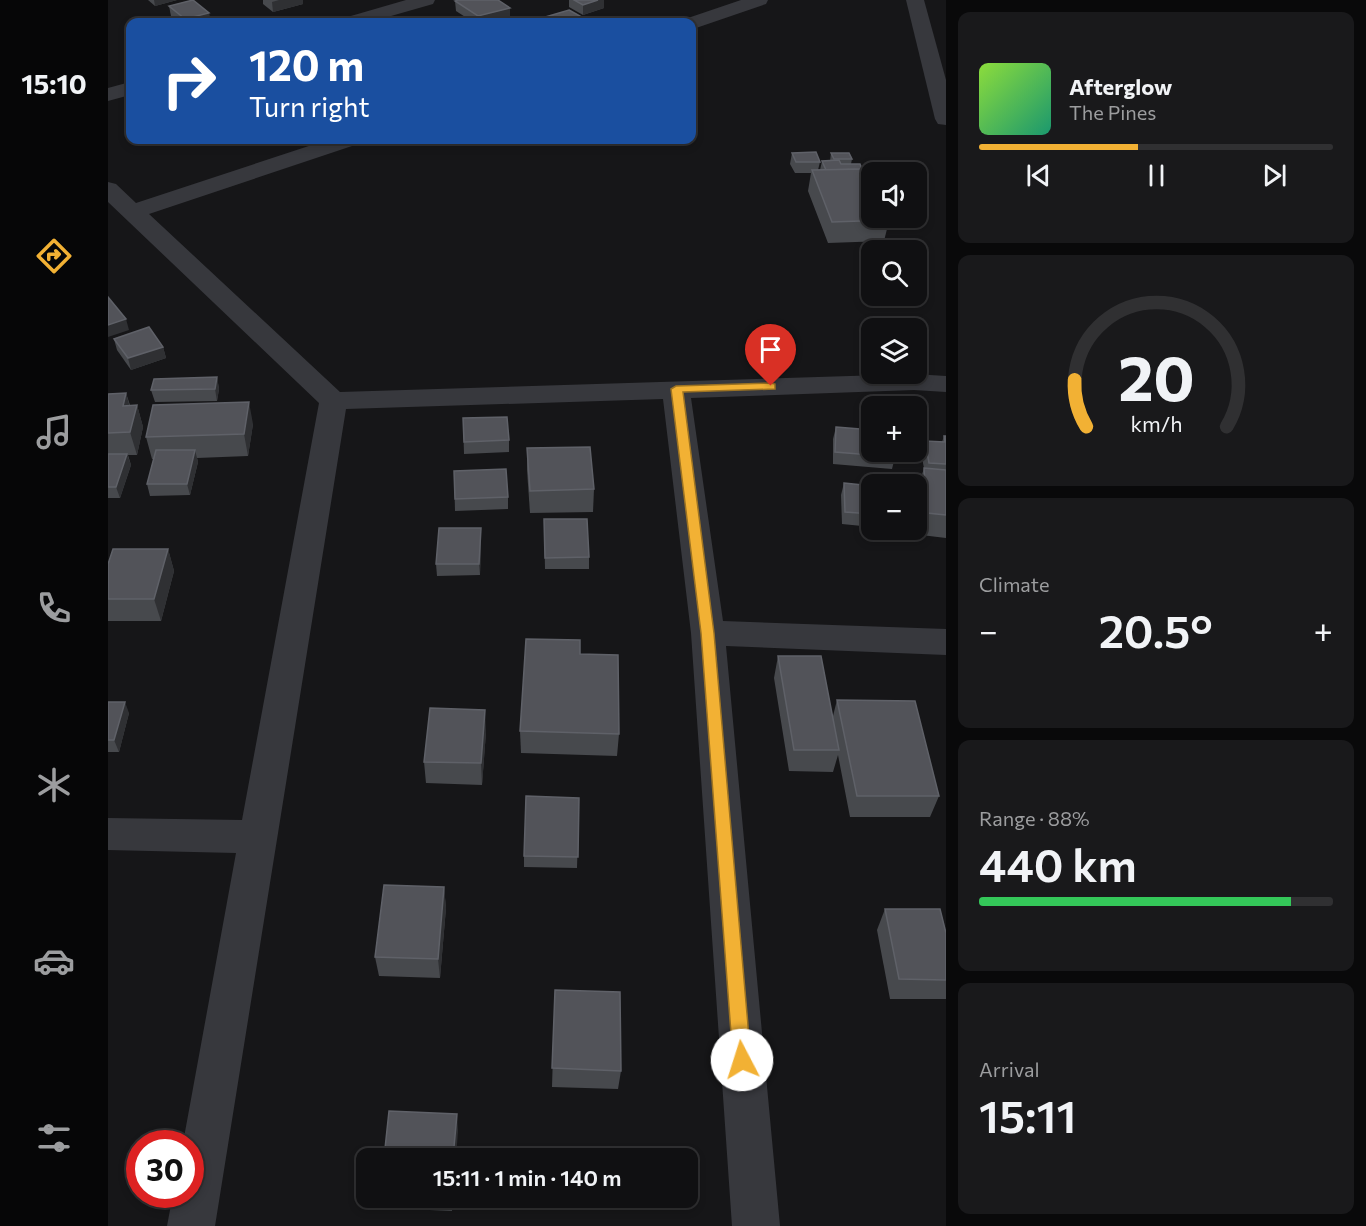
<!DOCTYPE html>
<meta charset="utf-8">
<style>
body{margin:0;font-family:Commissioner,sans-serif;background:#19191b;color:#f1f3f6;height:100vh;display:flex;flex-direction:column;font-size:22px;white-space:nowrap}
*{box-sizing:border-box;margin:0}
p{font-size:20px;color:#9c9d9f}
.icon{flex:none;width:33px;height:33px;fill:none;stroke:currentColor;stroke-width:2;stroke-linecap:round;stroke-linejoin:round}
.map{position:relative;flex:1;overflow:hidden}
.details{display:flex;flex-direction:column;gap:12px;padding:12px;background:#09090a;width:420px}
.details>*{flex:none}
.banner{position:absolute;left:18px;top:18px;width:570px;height:126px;border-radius:12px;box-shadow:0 3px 9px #0003,0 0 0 2px #303032;background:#1a4fa0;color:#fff;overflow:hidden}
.controls{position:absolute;left:753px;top:162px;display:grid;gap:12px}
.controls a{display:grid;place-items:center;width:66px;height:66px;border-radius:12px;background:#101012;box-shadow:0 3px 9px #0003,0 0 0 2px #303032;font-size:30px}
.speed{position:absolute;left:18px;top:1130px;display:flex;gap:12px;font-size:30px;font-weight:700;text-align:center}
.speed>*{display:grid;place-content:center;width:78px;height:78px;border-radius:50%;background:#101012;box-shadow:0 3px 9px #0003,0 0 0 2px #303032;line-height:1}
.speed .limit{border:9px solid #d22;background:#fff;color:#111}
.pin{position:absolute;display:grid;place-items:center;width:51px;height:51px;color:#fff;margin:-62px -26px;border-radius:50% 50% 50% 0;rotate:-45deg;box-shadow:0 0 6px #0007}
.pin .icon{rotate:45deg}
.me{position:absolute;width:66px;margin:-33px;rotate:355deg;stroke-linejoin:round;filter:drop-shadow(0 0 4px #0008)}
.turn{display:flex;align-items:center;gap:21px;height:126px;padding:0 24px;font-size:27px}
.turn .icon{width:78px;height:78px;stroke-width:2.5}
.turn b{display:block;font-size:42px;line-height:51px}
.big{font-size:45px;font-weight:600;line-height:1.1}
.details .tile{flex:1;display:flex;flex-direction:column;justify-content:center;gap:9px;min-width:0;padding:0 21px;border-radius:12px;background:#19191b}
.details .dial{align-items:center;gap:0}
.dial svg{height:156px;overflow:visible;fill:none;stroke:#303032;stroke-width:7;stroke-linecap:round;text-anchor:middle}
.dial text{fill:#f1f3f6;stroke:none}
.song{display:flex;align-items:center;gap:18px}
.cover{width:72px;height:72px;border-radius:9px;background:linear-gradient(135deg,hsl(90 70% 55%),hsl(160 70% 35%))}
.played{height:6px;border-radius:3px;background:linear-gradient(90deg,#f2b134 45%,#303032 45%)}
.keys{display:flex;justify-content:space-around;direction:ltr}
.heat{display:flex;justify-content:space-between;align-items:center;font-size:33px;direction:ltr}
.charge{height:9px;border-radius:4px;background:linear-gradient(90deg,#34c759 88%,#303032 0)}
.trip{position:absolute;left:248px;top:1148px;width:342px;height:60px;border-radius:12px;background:#101012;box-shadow:0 3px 9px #0003,0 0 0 2px #303032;font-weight:600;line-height:60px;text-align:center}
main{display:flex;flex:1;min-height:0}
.tab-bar{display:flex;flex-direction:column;width:108px;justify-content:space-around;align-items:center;background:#060607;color:#9c9d9f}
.tab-bar .icon{width:42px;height:42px}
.tab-bar .on{color:#f2b134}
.tab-bar b{font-size:27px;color:#f1f3f6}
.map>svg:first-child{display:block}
</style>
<main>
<nav class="tab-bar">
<b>15:10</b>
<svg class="icon on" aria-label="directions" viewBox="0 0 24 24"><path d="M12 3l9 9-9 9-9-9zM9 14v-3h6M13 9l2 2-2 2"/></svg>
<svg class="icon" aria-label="music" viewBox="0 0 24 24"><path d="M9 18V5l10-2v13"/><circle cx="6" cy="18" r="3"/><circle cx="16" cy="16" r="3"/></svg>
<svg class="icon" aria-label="phone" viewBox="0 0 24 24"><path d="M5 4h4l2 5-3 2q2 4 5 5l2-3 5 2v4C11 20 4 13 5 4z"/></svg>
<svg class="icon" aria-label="climate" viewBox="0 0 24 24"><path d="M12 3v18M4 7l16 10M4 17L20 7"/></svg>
<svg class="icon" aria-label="car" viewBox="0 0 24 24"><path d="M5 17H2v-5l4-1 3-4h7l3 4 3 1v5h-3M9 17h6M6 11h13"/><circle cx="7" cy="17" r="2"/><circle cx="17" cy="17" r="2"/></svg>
<svg class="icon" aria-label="filters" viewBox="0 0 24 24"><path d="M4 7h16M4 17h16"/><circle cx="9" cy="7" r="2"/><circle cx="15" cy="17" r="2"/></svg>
</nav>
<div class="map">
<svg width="838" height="1226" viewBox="0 0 838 1226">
<rect width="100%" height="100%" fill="#161618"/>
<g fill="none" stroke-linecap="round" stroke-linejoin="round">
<!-- street -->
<g fill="#37383d" fill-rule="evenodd">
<path d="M 298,0 L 327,0 L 325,4 L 262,22 L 233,22 L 236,18 Z"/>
<path d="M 633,0 L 660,0 L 658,4 L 591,27 L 584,29 L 584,22 L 575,22 L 577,19 Z"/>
<path d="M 798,0 L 816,0 L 838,80 L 838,125 L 830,124 L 827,119 Z"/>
<path d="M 22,82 L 22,95 L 0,101 L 0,88 Z"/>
<path d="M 219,140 L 250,140 L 247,145 L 41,214 L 232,392 L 806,374 L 838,376 L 838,392 L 806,390 L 583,398 L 615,621 L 838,629 L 838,655 L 618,646 L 672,1226 L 624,1226 L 583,633 L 555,399 L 238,409 L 107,1226 L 59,1226 L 65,1194 L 82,1194 L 82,1143 L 75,1143 L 128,853 L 0,850 L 0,818 L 134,820 L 211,403 L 0,202 L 0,182 L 8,184 L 28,203 Z"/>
</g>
</g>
<!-- wall -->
<g fill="#47494d">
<path d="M 40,0 L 69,0 L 47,6 Z"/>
<path d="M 155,0 L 195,0 L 195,4 L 165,12 L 155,4 Z"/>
<path d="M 461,0 L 496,0 L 496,8 L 475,15 L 461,7 Z"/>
<path d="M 347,1 L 402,8 L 402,18 L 385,22 L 365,22 L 348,11 Z"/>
<path d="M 61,6 L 101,13 L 102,22 L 71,22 L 63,16 Z"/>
<path d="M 434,18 L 479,22 L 434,22 Z"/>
<path d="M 684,153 L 712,162 L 710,170 L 712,170 L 714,161 L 722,161 L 723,153 L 744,159 L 743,164 L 764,218 L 796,218 L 794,224 L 780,225 L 776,241 L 720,243 L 700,191 L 703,173 L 687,173 L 682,164 Z"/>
<path d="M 6,339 L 55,347 L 58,358 L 23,370 L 9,350 Z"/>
<path d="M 109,377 L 111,389 L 109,401 L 47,402 L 43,390 Z"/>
<path d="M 18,393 L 22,405 L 29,405 L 35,427 L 29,455 L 20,455 L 23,465 L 12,498 L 0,498 L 0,394 Z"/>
<path d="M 355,418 L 401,440 L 401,452 L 356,454 Z"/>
<path d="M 145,424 L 140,456 L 89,458 L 90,462 L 82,495 L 42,496 L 39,484 L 46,459 L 44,459 L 38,437 Z"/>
<path d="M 728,427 L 787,457 L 784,469 L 725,464 L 725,439 Z"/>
<path d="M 836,436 L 838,436 L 838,538 L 813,535 L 809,491 L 816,468 L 813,453 L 817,441 L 834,442 Z"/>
<path d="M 419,448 L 486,489 L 485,512 L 422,513 L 419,470 Z"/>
<path d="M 346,471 L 400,497 L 400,509 L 347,511 Z"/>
<path d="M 736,483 L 764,486 L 764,527 L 734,524 L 733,495 Z"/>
<path d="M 436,519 L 481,557 L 481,569 L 437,569 Z"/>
<path d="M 373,540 L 372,575 L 329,576 L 328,564 Z"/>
<path d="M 60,549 L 66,571 L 53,621 L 0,621 L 0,564 Z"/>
<path d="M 472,654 L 511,734 L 509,756 L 413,753 L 412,731 Z"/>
<path d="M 670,656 L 725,716 L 729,700 L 831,796 L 822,817 L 742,817 L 730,755 L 725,772 L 681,771 L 666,678 Z"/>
<path d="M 0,702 L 21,713 L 11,752 L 0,752 Z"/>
<path d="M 378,732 L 374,785 L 318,783 L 316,762 Z"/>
<path d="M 471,798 L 469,868 L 416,867 L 416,856 Z"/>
<path d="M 336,887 L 338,908 L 332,978 L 271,976 L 267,957 Z"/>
<path d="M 777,909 L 838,933 L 838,999 L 782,999 L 769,930 Z"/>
<path d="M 447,990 L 513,1071 L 510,1089 L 444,1087 Z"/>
<path d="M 274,1197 L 345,1197 L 344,1211 L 276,1208 Z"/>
</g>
<!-- shaded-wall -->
<g fill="#2f3033">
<path d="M 46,0 L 69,0 L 47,6 Z"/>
<path d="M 171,0 L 195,0 L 195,4 L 165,12 L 164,2 Z"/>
<path d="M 490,0 L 496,0 L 496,8 L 475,15 L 475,5 Z"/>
<path d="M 402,8 L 402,18 L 385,22 L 370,22 L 370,16 Z"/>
<path d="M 101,13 L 102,22 L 77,22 L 77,19 Z"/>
<path d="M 18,319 L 21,330 L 0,337 L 0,325 Z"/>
<path d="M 55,347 L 58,358 L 23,370 L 20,358 Z"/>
<path d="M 109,377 L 111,389 L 109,401 L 107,389 Z"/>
<path d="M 18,393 L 24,415 L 15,406 Z"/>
<path d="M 141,402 L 145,424 L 140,456 L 136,434 Z"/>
<path d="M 29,405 L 35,427 L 29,455 L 22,432 Z"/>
<path d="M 87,450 L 90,462 L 82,495 L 79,484 Z"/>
<path d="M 19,454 L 23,465 L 12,498 L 8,487 Z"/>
<path d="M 373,528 L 373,540 L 372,575 L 371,564 Z"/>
<path d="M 60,549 L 66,571 L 53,621 L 46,599 Z"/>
<path d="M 17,702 L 21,713 L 11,752 L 6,740 Z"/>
<path d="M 377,710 L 378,732 L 374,785 L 373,763 Z"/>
<path d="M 336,887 L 338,908 L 332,978 L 330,959 Z"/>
<path d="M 349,1114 L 350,1131 L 348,1158 L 345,1158 Z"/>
<path d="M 343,1197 L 345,1197 L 344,1211 Z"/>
</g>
<!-- building -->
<g fill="#525359" stroke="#5f6168" stroke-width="1.5">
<path d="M 85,0 L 101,13 L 77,19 L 61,6 Z"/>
<path d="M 350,0 L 390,0 L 402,8 L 370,16 L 347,1 Z"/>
<path d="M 466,0 L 490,0 L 475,5 Z"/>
<path d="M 461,10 L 479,20 L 471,22 L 442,22 L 434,18 Z"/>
<path d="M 292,19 L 298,22 L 282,22 Z"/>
<path d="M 708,152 L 712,162 L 688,162 L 684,153 Z"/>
<path d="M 723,153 L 741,153 L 744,159 L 726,159 Z"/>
<path d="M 731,160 L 733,164 L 752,164 L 754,169 L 718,170 L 714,161 Z"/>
<path d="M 758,169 L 764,181 L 764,218 L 780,218 L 781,220 L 724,222 L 704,170 Z"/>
<path d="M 0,297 L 18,319 L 0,325 Z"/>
<path d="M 41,327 L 55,347 L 20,358 L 6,339 Z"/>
<path d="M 109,377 L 107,389 L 43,390 L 46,379 Z"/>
<path d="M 18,393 L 15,406 L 29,405 L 22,432 L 0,433 L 0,394 Z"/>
<path d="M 141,402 L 136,434 L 38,437 L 45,405 Z"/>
<path d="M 399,417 L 401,440 L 356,442 L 355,418 Z"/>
<path d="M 728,427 L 764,430 L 764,452 L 787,452 L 787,457 L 727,452 Z"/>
<path d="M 836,436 L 838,436 L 838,464 L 821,463 L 817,441 L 837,442 Z"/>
<path d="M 482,447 L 486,489 L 422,491 L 419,448 Z"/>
<path d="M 48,450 L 87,450 L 79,484 L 39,484 Z"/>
<path d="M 0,454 L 19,454 L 8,487 L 0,487 Z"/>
<path d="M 816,468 L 838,470 L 838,515 L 819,513 Z"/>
<path d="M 398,469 L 400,497 L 347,499 L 346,471 Z"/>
<path d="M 736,483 L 764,486 L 764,514 L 737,512 Z"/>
<path d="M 436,519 L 479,519 L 481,557 L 437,558 Z"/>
<path d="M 331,528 L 373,528 L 371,564 L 328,564 Z"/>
<path d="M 5,549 L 60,549 L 46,599 L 0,599 L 0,564 Z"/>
<path d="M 418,639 L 472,640 L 472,654 L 510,655 L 511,734 L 412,731 Z"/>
<path d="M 670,656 L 713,656 L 731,750 L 686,750 Z"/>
<path d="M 729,700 L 807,701 L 831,796 L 749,796 Z"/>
<path d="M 0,702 L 17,702 L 6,740 L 0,740 Z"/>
<path d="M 322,708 L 377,710 L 373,763 L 316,762 Z"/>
<path d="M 418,796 L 471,798 L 470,857 L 416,856 Z"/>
<path d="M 276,885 L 336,887 L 330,959 L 267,957 Z"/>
<path d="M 777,909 L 832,909 L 838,933 L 838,980 L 791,979 Z"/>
<path d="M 447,990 L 512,992 L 513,1071 L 444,1068 Z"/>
<path d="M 281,1111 L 349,1114 L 345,1158 L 276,1158 Z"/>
</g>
<!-- route -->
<path fill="#f2b134" stroke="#9d7322" stroke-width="1.5" d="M 663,383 L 667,384 L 667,389 L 575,392 L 606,633 L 643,1060 L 641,1066 L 634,1069 L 628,1066 L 625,1060 L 593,633 L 563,389 L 568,386 Z"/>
</svg>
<div class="controls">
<a><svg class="icon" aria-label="sound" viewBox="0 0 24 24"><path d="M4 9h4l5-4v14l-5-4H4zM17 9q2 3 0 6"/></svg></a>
<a><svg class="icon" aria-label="search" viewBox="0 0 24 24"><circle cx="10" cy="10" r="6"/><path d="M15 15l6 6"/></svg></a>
<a><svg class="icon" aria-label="layers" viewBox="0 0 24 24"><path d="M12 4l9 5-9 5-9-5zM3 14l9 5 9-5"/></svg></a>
<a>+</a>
<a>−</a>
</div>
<div class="speed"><div class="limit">30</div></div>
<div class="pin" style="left:663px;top:386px;background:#d93025"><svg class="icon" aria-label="arrive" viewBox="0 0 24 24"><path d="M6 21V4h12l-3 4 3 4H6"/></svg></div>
<svg class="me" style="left:634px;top:1060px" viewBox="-20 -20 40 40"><circle r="19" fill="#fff"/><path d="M0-13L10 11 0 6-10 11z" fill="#f2b134"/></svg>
<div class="trip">15:11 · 1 min · 140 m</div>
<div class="banner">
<div class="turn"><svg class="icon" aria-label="right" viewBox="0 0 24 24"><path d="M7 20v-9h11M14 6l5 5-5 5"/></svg><div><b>120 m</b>Turn right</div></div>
</div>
</div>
<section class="details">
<div class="tile">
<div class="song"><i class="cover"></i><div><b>Afterglow</b><p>The Pines</p></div></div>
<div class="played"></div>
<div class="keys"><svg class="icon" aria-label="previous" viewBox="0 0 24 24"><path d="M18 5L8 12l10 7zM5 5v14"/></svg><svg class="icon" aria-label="pause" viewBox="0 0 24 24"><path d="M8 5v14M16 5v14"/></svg><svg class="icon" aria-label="next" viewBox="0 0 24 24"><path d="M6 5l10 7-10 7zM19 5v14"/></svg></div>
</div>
<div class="tile dial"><svg viewBox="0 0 100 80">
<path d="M14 69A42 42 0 1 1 86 69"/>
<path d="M14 69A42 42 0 0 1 8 45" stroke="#f2b134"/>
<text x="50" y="56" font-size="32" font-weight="700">20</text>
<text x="50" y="72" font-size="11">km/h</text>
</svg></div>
<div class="tile"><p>Climate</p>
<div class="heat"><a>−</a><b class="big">20.5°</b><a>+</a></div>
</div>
<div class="tile"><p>Range · 88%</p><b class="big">440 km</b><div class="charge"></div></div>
<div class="tile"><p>Arrival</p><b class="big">15:11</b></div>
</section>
</main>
